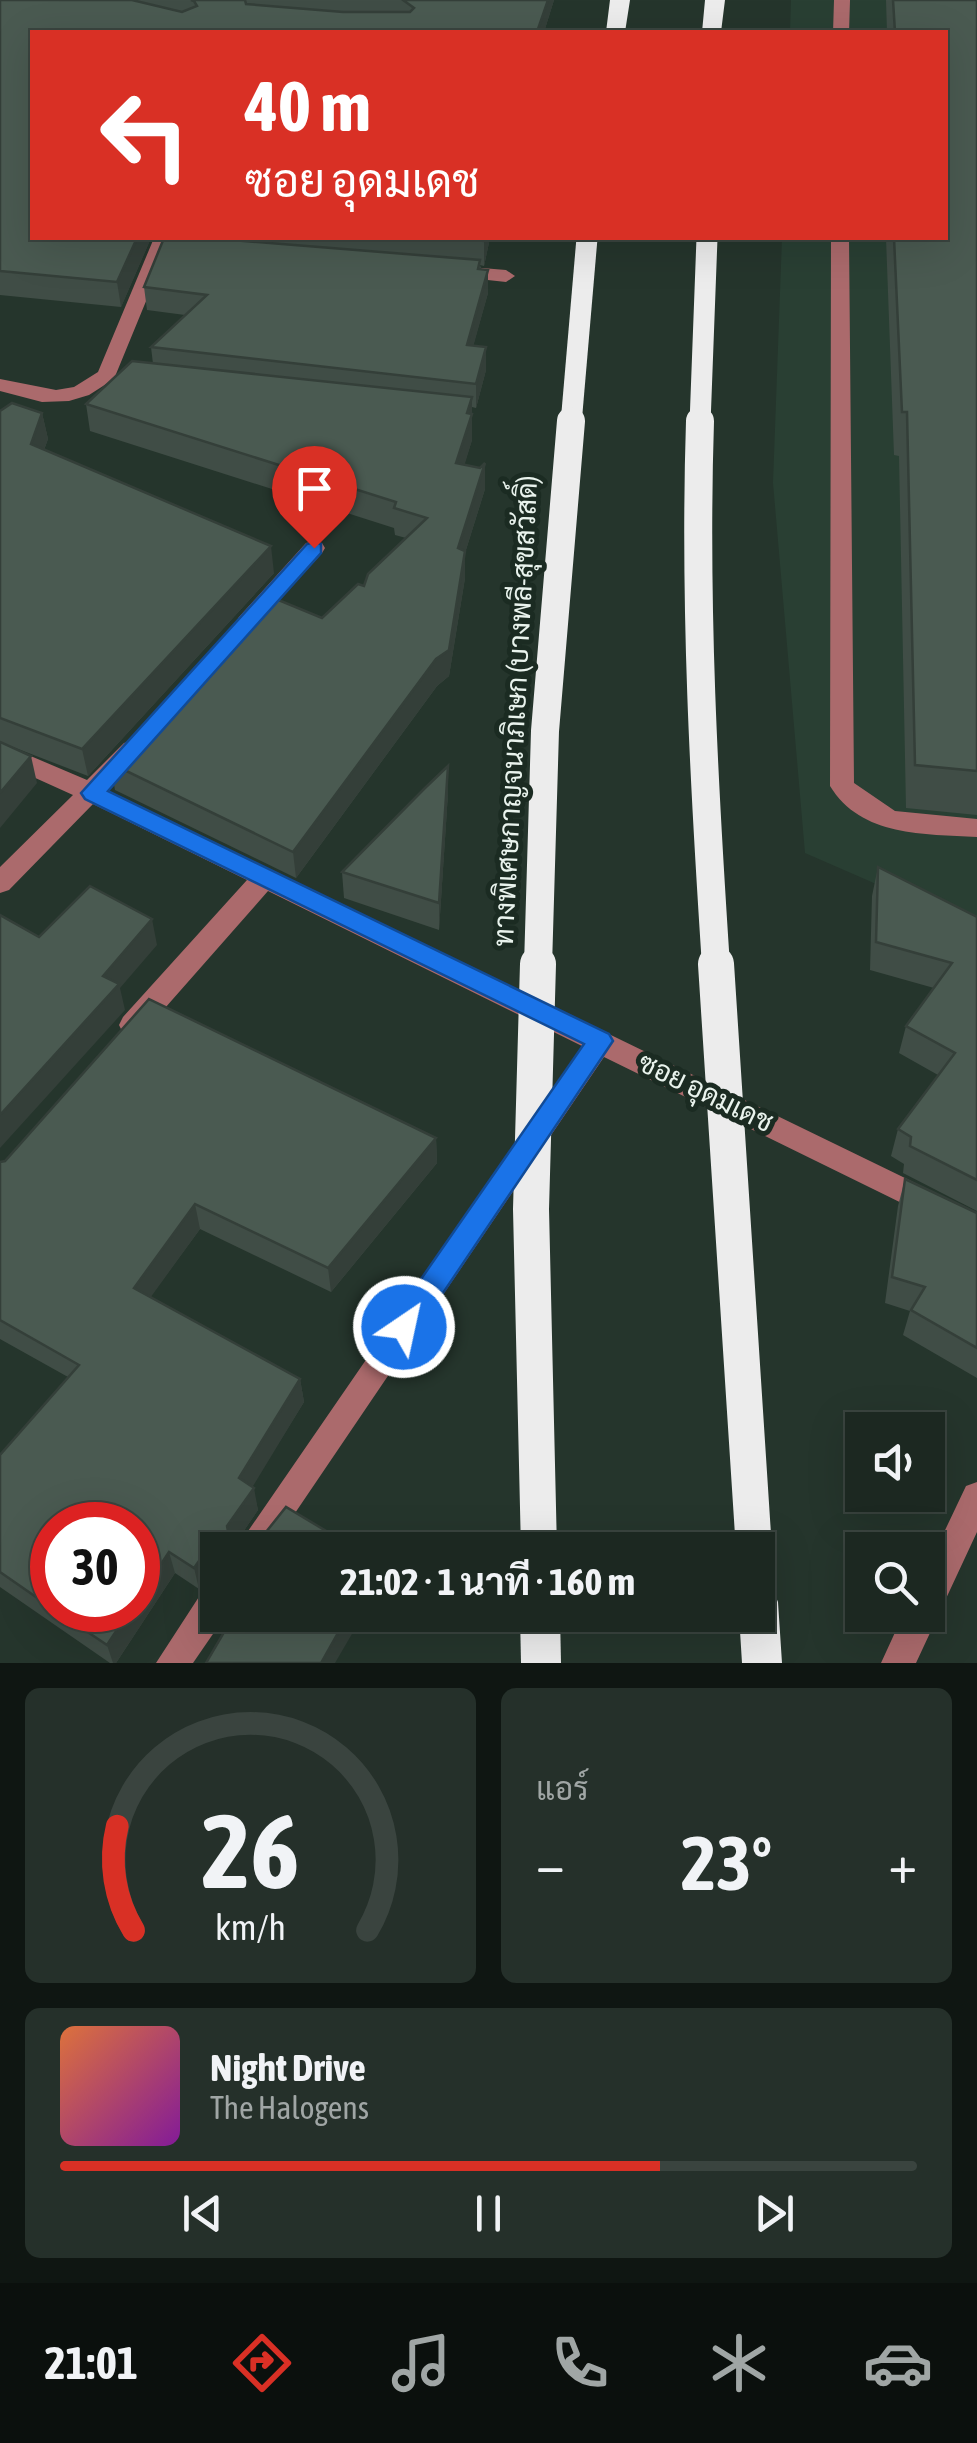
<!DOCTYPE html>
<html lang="th">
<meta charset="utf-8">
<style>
body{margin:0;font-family:"Asap Condensed",Sarabun,sans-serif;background:#25302a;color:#f1f3f6;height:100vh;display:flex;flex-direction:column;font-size:38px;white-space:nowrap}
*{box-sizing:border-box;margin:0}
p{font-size:32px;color:#a0a6a5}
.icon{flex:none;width:55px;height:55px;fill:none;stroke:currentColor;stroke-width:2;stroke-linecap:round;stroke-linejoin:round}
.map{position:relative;height:1663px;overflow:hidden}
.details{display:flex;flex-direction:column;gap:25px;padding:25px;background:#0f1612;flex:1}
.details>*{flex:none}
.top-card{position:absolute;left:30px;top:30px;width:918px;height:210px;border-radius:0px;box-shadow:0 10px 40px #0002,0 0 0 2px #3a443f;background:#d93025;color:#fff;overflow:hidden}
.controls{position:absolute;left:845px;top:1412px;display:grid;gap:20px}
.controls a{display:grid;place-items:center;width:100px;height:100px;border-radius:0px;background:#1c2821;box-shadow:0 10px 40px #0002,0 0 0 2px #3a443f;font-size:50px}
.speed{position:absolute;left:30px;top:1502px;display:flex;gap:20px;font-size:50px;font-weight:700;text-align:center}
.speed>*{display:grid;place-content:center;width:130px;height:130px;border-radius:50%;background:#1c2821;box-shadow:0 10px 40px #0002,0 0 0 2px #3a443f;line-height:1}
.speed .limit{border:15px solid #d22;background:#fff;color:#111}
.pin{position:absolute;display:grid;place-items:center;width:85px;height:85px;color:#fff;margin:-102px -42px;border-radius:50% 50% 50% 0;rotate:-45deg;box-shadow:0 0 10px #0007}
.pin .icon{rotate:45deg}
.me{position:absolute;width:110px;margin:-55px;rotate:34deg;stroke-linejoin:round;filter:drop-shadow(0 0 8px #0008)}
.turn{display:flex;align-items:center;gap:35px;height:210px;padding:0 50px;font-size:45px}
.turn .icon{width:130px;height:130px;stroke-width:2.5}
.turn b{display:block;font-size:70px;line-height:85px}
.big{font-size:75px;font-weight:700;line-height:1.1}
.details .tile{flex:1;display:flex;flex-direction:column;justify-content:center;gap:15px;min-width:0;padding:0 35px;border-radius:15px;background:#25302a}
.details .dial{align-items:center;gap:0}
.dial svg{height:260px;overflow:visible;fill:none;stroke:#3a443f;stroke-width:7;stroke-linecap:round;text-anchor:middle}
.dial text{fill:#f1f3f6;stroke:none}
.song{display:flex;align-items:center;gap:30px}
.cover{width:120px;height:120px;border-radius:15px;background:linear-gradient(135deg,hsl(20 70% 55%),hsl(290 70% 35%))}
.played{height:10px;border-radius:5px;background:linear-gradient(90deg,#d93025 70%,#3a443f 70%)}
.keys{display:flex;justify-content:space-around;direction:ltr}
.heat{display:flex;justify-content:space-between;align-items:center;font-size:55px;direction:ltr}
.details .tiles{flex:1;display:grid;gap:25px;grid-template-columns:1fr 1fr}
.tile:last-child{grid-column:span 2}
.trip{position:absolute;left:200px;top:1532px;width:575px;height:100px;border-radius:0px;background:#1c2821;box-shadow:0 10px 40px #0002,0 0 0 2px #3a443f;font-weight:700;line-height:100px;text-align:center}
.dock{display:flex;height:160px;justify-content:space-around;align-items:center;background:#0b100d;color:#a0a6a5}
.dock .icon{width:70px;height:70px}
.dock .on{color:#d93025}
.dock b{font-size:45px;color:#f1f3f6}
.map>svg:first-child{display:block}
</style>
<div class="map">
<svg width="977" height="1663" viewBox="0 0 977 1663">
<rect width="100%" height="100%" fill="#25352c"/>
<!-- built -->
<path fill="#293f33" d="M 791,0 L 977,0 L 977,928 L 805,853 L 773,483 L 782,238 L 945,238 L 945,32 L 790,32 Z"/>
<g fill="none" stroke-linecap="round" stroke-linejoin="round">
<!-- minor -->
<g fill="#ab6a6c" fill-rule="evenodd">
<path d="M 834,0 L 850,0 L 849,32 L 833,32 Z"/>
<path d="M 154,238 L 172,238 L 114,379 L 89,395 L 69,401 L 42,402 L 0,391 L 0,379 L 56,390 L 74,387 L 98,372 Z"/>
<path d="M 831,238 L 849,238 L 854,783 L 895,811 L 977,819 L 977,837 C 925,834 861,837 830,786 Z"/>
<path d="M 458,266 L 506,270 L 515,276 L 506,282 L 451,276 L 451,268 Z"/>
<path d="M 314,541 L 322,543 L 325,548 L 322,553 L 255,627 L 239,627 L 236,622 L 239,617 L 306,543 Z"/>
<path d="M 133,740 L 145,749 L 107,790 L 977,1213 L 977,1240 L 604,1057 L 270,1550 L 235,1550 L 582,1046 L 268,891 L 143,1033 L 133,1036 L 123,1033 L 119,1025 L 123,1017 L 247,880 L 93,804 L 9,890 L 0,893 L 0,867 L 73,795 L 0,762 L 0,743 L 87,780 L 124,743 Z"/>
<path d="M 977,1482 L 977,1532 L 916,1663 L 881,1663 L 903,1615 L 928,1615 L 928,1566 L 966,1486 Z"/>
<path d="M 218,1582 L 218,1615 L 226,1615 L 193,1663 L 156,1663 L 206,1586 Z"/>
</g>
<!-- highway -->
<g fill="#ececec" fill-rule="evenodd">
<path d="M 610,0 L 630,0 L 625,32 L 606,32 Z"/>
<path d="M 705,0 L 725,0 L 721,32 L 702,32 Z"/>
<path d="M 758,1582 L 772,1588 L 778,1602 L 782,1663 L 742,1663 L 739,1615 L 758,1615 Z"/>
<path d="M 520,1615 L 560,1615 L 561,1663 L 521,1663 Z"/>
</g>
<!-- highway-bridge-far2 -->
<g stroke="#ececec" stroke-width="21">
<path d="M 571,424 L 587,238"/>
<path d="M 700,424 L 707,238"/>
</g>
<!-- highway-bridge-far1 -->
<g stroke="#ececec" stroke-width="28">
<path d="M 700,421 C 694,604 704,784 716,966"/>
<path d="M 538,966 L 545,731 L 571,421"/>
</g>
<!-- highway-bridge -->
<g stroke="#ececec" stroke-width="36">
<path d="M 538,964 L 531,1209 L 539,1550"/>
<path d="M 716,964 L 754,1550"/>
</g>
</g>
<!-- wall -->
<g fill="#404d46" fill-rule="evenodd">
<path d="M 0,0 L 554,0 L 544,32 L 32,32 L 151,238 L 121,307 L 0,295 Z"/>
<path d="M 886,0 L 977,0 L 977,815 L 906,808 L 899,456 L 894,455 L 886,238 L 945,238 L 945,32 L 887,32 Z"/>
<path d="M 164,238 L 490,238 L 484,266 L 480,265 L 488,293 L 473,346 L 486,347 L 486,370 L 476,408 L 472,407 L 472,440 L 464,465 L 480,468 L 485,463 L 485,489 L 465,553 L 465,578 L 449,676 L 437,686 L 296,878 L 115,790 L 110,763 L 322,618 L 364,586 L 406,538 L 395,535 L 394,528 L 90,431 L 86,404 L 153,364 L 151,347 L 185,315 L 147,310 L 144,287 Z"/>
<path d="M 0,411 L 42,413 L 48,439 L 44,450 L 274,573 L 88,776 L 0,742 Z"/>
<path d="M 448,766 L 448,793 L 439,930 L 344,898 L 342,872 Z"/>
<path d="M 878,867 L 977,917 L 977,1211 L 903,1173 L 904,1164 L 891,1156 L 898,1129 L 938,1075 L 899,1053 L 906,1026 L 934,988 L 870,970 L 872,896 Z"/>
<path d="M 436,1138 L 437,1163 L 331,1292 L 200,1229 L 150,1297 L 300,1379 L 304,1402 L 252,1486 L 258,1510 L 243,1532 L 358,1550 L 218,1550 L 218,1587 L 216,1580 L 205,1582 L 199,1589 L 175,1573 L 116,1663 L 110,1663 L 0,1587 L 0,1455 L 68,1377 L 0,1339 L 0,1162 ZM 52,1525 L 138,1610 L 52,1610 Z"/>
<path d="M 905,1179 L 977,1213 L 977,1378 L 903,1335 L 910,1311 L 885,1303 L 898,1206 Z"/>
</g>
<!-- shaded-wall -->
<g fill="#343f39">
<path d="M 548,0 L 554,0 L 544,32 L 537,32 Z"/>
<path d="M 137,238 L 151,238 L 121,307 L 117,282 Z"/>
<path d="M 485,238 L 490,238 L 484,266 L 484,241 Z"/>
<path d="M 488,270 L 488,293 L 467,369 L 467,345 Z"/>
<path d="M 486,347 L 486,370 L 476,408 L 476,384 Z"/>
<path d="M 472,397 L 472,440 L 457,490 L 456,463 Z"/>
<path d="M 42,413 L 48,439 L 36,471 L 31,444 Z"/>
<path d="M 485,463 L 485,489 L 465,553 L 465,578 L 449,676 L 437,686 L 296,878 L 293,852 L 458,548 Z"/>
<path d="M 271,546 L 274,573 L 88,776 L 82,749 Z"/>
<path d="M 31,756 L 37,783 L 0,828 L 0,793 Z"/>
<path d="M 448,766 L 448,793 L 439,930 L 439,903 Z"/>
<path d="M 152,919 L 157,945 L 120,988 L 125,1010 L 0,1148 L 0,1115 L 103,976 Z"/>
<path d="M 436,1138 L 437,1163 L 331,1292 L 328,1268 Z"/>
<path d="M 195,1204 L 200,1229 L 140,1312 L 134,1288 Z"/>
<path d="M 300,1379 L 304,1402 L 244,1501 L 239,1478 Z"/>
<path d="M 254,1488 L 258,1510 L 232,1548 L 227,1526 Z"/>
<path d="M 169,1552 L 175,1573 L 116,1663 L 113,1663 L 107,1645 L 130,1610 L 138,1610 L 138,1599 Z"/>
<path d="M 215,1558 L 218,1580 L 205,1582 L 199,1589 L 194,1568 L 199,1561 Z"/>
<path d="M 348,1615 L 363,1615 L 335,1663 L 321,1663 Z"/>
</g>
<!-- building -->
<g fill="#4a5a51" stroke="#343f39" stroke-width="2.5">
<path d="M 0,0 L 132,0 L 182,12 L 197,6 L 194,1 L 191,0 L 245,0 L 246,4 L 343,12 L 410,12 L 414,8 L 403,0 L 548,0 L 537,32 L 32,32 L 32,238 L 137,238 L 117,282 L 0,271 Z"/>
<path d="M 893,0 L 977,0 L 977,771 L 915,765 L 907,412 L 902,412 L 894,238 L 945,238 L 945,32 L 895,32 Z"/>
<path d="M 164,238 L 207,238 L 480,260 L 478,269 L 488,270 L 467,345 L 486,347 L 476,384 L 151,347 L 207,295 L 144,287 Z"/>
<path d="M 449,238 L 485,238 L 484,241 Z"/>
<path d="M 132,361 L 472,397 L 467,413 L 472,414 L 456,463 L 480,468 L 485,463 L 458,548 L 465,551 L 449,650 L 436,659 L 293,852 L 110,763 L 264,594 L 322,618 L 358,584 L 364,586 L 368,574 L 427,518 L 394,508 L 396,502 L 86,404 Z"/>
<path d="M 12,403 L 42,413 L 31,444 L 271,546 L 82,749 L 0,718 L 0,411 Z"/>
<path d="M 0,742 L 31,756 L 0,793 Z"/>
<path d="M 448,766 L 439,903 L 342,872 L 424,789 Z"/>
<path d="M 878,867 L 977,917 L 977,1180 L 910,1146 L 911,1137 L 898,1129 L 955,1053 L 906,1026 L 952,963 L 876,942 Z"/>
<path d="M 90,886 L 152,919 L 103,976 L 119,984 L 0,1115 L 0,915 L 39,937 Z"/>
<path d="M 149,999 L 436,1138 L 328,1268 L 195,1204 L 134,1288 L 300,1379 L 239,1478 L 254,1488 L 227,1526 L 228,1531 L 266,1532 L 286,1507 L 358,1550 L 218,1550 L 218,1584 L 215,1558 L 199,1561 L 194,1568 L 169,1552 L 138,1599 L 138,1525 L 52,1525 L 52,1608 L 0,1572 L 0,1455 L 79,1365 L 0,1320 L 0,1162 L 5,1161 Z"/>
<path d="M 905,1179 L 977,1213 L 977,1348 L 911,1310 L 925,1287 L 892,1277 Z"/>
<path d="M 55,1610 L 130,1610 L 107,1645 Z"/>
<path d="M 234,1615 L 348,1615 L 321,1663 L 206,1663 Z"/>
</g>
<!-- route -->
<path fill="#1a73e8" stroke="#114b97" stroke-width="2.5" d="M 314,542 L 321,544 L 321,553 L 108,791 L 609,1034 L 613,1041 L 414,1336 L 404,1340 L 394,1336 L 390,1327 L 394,1318 L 584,1044 L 85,799 L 81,793 L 307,544 Z"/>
<g text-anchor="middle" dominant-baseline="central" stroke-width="10" stroke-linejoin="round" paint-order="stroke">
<!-- street labels -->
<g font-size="28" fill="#e9f3ed" stroke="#1b2b22">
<text transform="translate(515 711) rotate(-87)">ทางพิเศษกาญจนาภิเษก (บางพลี-สุขสวัสดิ์)</text>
<text transform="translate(706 1092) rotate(26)">ซอย อุดมเดช</text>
</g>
</g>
</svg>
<div class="controls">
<a><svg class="icon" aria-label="sound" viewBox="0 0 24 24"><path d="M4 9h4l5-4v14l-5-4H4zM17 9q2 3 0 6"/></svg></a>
<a><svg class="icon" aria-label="search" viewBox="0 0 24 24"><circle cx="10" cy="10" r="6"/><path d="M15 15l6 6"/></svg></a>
</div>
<div class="speed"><div class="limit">30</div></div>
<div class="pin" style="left:314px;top:548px;background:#d93025"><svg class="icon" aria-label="arrive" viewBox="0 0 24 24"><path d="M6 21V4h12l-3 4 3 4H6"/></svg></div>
<svg class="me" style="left:404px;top:1327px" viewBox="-20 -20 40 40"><circle r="17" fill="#1a73e8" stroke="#fff" stroke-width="3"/><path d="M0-11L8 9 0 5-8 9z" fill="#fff"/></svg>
<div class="trip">21:02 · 1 นาที · 160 m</div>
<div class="top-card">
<div class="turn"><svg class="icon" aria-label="left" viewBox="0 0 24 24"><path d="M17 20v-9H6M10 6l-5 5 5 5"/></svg><div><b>40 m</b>ซอย อุดมเดช</div></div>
</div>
</div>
<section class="details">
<div class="tiles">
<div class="tile dial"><svg viewBox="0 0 100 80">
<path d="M14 69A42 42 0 1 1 86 69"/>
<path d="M14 69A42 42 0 0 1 9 37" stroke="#d93025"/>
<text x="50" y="56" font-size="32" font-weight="700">26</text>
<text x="50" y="72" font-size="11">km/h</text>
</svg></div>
<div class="tile"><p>แอร์</p>
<div class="heat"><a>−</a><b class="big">23°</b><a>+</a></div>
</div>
<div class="tile">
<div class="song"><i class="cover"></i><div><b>Night Drive</b><p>The Halogens</p></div></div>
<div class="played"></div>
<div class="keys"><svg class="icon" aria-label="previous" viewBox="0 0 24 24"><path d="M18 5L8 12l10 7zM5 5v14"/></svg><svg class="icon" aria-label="pause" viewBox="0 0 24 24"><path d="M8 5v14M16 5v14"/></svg><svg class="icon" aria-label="next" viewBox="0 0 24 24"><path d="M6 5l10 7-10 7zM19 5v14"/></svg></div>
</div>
</div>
</section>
<nav class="dock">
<b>21:01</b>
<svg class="icon on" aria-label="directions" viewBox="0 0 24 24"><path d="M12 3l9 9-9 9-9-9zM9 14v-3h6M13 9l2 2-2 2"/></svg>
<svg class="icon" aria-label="music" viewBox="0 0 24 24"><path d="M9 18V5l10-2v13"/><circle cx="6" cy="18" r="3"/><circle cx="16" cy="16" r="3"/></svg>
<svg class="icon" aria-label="phone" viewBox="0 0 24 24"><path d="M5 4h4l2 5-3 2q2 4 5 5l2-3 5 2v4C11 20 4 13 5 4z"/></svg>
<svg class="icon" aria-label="climate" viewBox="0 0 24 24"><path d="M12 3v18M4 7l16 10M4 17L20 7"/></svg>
<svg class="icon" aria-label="car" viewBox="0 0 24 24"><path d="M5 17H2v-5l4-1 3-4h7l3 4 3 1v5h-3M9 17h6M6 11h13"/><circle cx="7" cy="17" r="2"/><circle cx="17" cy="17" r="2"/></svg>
</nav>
